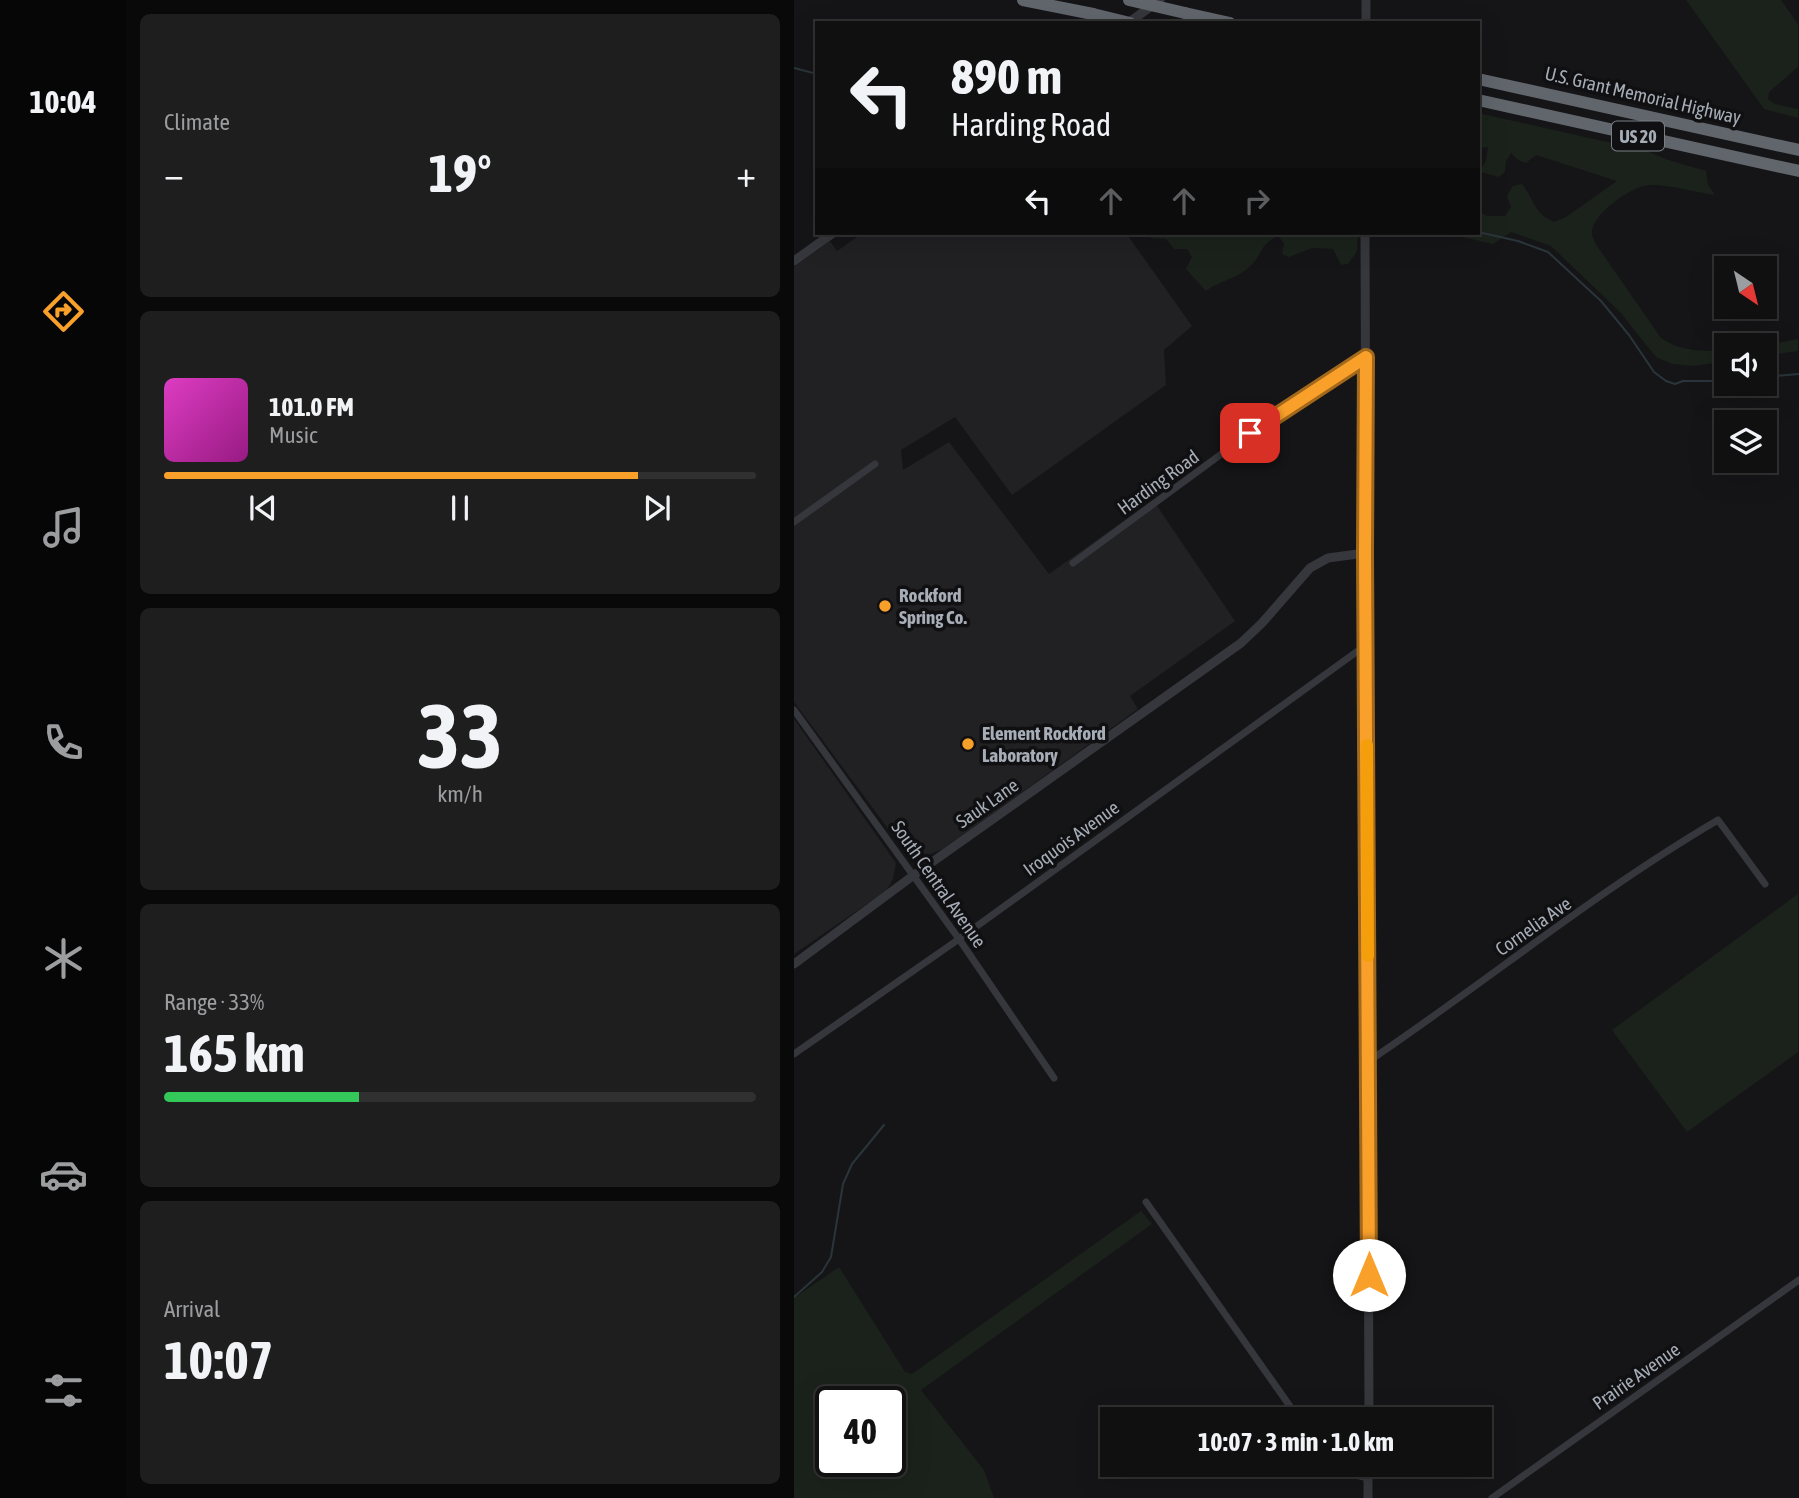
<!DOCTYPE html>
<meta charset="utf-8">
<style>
body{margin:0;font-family:"Asap Condensed",sans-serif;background:#1e1e1f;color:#f1f3f6;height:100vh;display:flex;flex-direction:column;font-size:26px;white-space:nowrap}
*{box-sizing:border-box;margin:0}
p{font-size:23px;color:#9c9d9f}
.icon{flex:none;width:38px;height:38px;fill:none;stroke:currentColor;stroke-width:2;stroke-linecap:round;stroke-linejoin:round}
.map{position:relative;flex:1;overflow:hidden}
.drawer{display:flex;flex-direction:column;gap:14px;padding:14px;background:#090909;width:668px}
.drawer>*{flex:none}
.top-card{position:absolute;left:21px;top:21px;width:665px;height:214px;border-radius:0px;box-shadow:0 7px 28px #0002,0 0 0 2px #303031;background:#101011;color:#f1f3f6;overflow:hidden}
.needle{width:46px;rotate:145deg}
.controls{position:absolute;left:920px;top:256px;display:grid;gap:14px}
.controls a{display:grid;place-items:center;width:63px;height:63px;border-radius:0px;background:#101011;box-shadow:0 7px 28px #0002,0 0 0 2px #303031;font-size:35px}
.speed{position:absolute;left:21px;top:1386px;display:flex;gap:14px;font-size:35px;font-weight:700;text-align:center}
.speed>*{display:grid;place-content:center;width:91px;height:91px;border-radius:50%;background:#101011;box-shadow:0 7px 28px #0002,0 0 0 2px #303031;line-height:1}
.speed .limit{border:4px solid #111;border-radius:10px;background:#fff;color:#111}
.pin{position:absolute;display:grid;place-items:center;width:60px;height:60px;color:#fff;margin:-30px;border-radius:14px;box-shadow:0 4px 10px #0006}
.me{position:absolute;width:77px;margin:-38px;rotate:0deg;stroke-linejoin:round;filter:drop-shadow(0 0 5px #0008)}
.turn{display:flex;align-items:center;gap:24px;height:147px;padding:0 21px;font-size:32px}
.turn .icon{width:91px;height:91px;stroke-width:2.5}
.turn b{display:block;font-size:49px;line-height:60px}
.lanes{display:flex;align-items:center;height:66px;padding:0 21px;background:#0003;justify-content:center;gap:35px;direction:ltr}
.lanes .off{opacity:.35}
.big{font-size:52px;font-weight:700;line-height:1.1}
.drawer .tile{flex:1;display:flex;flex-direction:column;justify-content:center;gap:10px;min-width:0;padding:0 24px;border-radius:10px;background:#1e1e1f}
.drawer .dial{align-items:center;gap:0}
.dial b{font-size:91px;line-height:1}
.song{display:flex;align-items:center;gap:21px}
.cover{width:84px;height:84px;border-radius:10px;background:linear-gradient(135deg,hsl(310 70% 55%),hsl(310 70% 35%))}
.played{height:7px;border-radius:4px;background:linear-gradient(90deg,#f9a02a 80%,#303031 80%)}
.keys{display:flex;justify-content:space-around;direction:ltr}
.heat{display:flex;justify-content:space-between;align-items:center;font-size:38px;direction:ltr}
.charge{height:10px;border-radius:5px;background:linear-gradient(90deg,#34c759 33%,#303031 0)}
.trip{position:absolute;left:306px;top:1407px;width:392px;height:70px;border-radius:0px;background:#101011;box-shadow:0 7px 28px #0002,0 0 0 2px #303031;font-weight:700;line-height:70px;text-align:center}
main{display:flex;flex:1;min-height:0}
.tabs{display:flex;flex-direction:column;width:126px;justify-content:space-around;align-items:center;background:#060607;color:#9c9d9f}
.tabs .icon{width:49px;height:49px}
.tabs .selected{color:#f9a02a}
.tabs b{font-size:32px;color:#f1f3f6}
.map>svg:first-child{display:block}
</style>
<main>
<nav class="tabs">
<b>10:04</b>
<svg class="icon selected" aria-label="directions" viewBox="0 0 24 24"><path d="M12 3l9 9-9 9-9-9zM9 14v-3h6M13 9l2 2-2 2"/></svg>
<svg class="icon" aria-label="music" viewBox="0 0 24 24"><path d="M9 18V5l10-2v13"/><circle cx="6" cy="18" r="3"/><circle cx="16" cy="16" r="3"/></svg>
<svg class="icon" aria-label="phone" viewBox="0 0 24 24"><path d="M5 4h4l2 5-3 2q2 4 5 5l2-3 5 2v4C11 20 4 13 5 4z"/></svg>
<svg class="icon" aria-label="climate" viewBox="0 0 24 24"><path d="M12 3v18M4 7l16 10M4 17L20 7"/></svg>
<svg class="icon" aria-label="car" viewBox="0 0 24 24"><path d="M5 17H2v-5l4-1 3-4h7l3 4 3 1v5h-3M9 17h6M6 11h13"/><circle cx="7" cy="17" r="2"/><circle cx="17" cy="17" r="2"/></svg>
<svg class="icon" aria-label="filters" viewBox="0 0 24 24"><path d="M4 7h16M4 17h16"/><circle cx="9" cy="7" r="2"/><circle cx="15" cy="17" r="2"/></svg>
</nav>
<section class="drawer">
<div class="tile"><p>Climate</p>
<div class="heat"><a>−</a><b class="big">19°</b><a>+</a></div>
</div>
<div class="tile">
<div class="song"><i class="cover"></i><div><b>101.0 FM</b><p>Music</p></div></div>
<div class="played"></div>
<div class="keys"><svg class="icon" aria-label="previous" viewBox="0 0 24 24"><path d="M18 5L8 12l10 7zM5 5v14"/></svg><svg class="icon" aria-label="pause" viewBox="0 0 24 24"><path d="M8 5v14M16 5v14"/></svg><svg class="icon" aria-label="next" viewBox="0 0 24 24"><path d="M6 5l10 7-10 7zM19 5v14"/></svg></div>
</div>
<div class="tile dial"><b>33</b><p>km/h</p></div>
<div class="tile"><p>Range · 33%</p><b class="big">165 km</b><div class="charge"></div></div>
<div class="tile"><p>Arrival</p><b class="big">10:07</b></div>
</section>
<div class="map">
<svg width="1005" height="1498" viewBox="0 0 1005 1498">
<rect width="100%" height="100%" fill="#151517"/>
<!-- built -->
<g fill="#212124">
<path d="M 69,233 L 332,233 L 398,326 L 370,350 L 372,385 L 218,495 L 161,417 L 107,450 L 109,470 L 155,442 L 255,574 L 359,500 L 441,621 L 336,696 L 344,709 L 149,849 L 127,858 L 113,854 L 0,702 L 0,267 L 36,241 L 43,251 Z"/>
<path d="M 0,719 L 102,863 L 99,879 L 92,891 L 0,954 Z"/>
</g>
<!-- green -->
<g fill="#1b221b" fill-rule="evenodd">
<path d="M 892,0 L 987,0 L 1004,24 L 1004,67 L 975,92 L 974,99 L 981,104 L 1004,109 L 1004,118 L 970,109 Z"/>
<path d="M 684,113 L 853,151 L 874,160 L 912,171 L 914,185 L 921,195 C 901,192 874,184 855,185 C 838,186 798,214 798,232 C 797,236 800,239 801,243 L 867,338 C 887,352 909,351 933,351 L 933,361 L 900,366 L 878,364 L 862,357 L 826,312 L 757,246 L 717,232 L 699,244 L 650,233 L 684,233 L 684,212 L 694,216 L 711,216 L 717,207 L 713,196 L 719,186 L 728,184 C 741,200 738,212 760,222 L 772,217 L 823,181 L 742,155 L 732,163 L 724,160 L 717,153 L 712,161 L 711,172 L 705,177 L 686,172 L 692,160 L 694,147 L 684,148 Z"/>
<path d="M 354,233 L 564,233 L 563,251 L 554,264 L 547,265 L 539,249 L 518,248 L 495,257 L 488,254 L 490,243 L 484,236 C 464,245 468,258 453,269 C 441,279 425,281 412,291 L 392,269 L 398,257 L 393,249 L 380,249 L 372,239 L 357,238 Z"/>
<path d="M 1004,339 L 1004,351 L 971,356 L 971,345 Z"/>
<path d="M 1004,894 L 1004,1052 L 893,1132 L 818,1030 Z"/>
<path d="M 347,1211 L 358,1224 L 127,1390 L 190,1470 L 200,1498 L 0,1498 L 0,1298 L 45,1267 L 111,1372 L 118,1374 ZM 37,1402 L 96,1402 L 96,1461 L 37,1461 Z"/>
</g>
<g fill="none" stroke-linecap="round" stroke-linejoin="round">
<!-- stream -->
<g stroke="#2a353b" stroke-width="2">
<path d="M 0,68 L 23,74"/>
<path d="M 684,232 L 724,241 L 754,252 L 807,301 L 835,335 L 860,372 L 872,381 L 881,384 L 889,381 L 933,381"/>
<path d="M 971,377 L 1005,374"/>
<path d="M 0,1297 L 28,1272 L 37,1257 L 49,1184 L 58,1164 L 90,1125"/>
</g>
<!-- minor -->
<g stroke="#36373c" stroke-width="7">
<path d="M 0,522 L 81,464"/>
<path d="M 279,563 L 456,433 L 572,357"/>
<path d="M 0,710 L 165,939 L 260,1078"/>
<path d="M 0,1054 L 165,939 L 572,645"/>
<path d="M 575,1061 C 692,982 803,891 924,820 L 971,884"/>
<path d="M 352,1202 L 505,1419"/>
<path d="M 542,1465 L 558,1474 L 574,1478"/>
<path d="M 698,1498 L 1005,1280"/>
</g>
<!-- tertiary -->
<g stroke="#36373c" stroke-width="9">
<path d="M 572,0 L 572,23"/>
<path d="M 334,23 L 366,0"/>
<path d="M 571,233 L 575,1419"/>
<path d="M 0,261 L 39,233"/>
<path d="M 0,964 L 120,875 L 447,643 L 468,623 L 516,568 L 534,558 L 571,553"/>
<path d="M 574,1465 L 574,1498"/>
</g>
<!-- motorway -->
<g stroke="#61666d" stroke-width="12">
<path d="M 229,0 L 299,14"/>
<path d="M 391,13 L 436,23"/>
<path d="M 684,79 L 1005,150"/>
<path d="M 684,100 L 1005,171"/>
</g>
<!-- motorway-bridge -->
<g stroke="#61666d" stroke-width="12">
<path d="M 335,0 L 391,13"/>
<path d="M 299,14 L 336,23"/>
</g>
</g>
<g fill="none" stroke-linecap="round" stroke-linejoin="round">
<defs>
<path id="route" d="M 456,433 L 572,357 L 571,553 L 575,1275"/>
</defs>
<!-- route casing -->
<use href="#route" stroke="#a2681b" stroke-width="18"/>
<!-- route -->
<use href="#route" stroke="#f9a02a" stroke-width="12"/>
<!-- slow -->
<path stroke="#f59e0b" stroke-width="12" d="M 573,745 L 574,956"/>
</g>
<!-- markers -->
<g fill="#f9a02a" stroke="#101012" stroke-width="2.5">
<circle cx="91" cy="606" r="7"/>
<circle cx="174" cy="744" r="7"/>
</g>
<g text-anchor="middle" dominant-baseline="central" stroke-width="7" stroke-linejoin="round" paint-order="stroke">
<!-- shield labels -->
<rect fill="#101012" stroke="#797e86" stroke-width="2" x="818" y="121.5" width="52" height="29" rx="5"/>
<g font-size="18" font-weight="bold" fill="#a6adb7">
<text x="844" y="136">US 20</text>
</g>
<!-- street labels -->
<g font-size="19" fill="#a6adb7" stroke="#101012">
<text transform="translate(849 95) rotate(13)">U.S. Grant Memorial Highway</text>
<text transform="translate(364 482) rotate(-36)">Harding Road</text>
<text transform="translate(193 803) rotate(-35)">Sauk Lane</text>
<text transform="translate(277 838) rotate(-36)">Iroquois Avenue</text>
<text transform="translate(145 884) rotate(55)">South Central Avenue</text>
<text transform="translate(739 926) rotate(-35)">Cornelia Ave</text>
<text transform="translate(842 1376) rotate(-35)">Prairie Avenue</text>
</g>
<!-- poi labels -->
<g font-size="19" font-weight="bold" fill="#a6adb7" stroke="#101012" text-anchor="start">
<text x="105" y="595">Rockford<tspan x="105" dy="22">Spring Co.</tspan></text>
<text x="188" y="733">Element Rockford<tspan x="188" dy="22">Laboratory</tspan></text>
</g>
</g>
</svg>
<div class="controls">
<a><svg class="needle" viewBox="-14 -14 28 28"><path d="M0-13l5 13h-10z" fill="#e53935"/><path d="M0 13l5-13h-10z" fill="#9c9d9f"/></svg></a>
<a><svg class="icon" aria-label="sound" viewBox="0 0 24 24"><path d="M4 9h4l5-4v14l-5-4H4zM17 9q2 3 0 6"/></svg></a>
<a><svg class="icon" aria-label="layers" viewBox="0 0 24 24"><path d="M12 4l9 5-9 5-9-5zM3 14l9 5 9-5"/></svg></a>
</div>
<div class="speed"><div class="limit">40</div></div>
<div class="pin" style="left:456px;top:433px;background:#d93025"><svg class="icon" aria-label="arrive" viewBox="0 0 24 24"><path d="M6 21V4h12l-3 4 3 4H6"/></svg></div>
<svg class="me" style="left:575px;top:1275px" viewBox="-20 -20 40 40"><circle r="19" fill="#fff"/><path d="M0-13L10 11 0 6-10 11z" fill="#f9a02a"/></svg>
<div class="trip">10:07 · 3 min · 1.0 km</div>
<div class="top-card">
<div class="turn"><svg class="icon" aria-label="left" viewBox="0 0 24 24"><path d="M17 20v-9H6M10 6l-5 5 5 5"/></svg><div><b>890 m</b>Harding Road</div></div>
<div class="lanes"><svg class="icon" aria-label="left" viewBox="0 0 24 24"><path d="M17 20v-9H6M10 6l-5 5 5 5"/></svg><svg class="icon off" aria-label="ahead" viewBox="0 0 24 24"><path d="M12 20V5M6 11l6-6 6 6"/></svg><svg class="icon off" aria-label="ahead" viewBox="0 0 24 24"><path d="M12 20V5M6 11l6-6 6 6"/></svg><svg class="icon off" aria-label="right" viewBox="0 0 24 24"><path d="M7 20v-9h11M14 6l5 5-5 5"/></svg></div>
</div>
</div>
</main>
